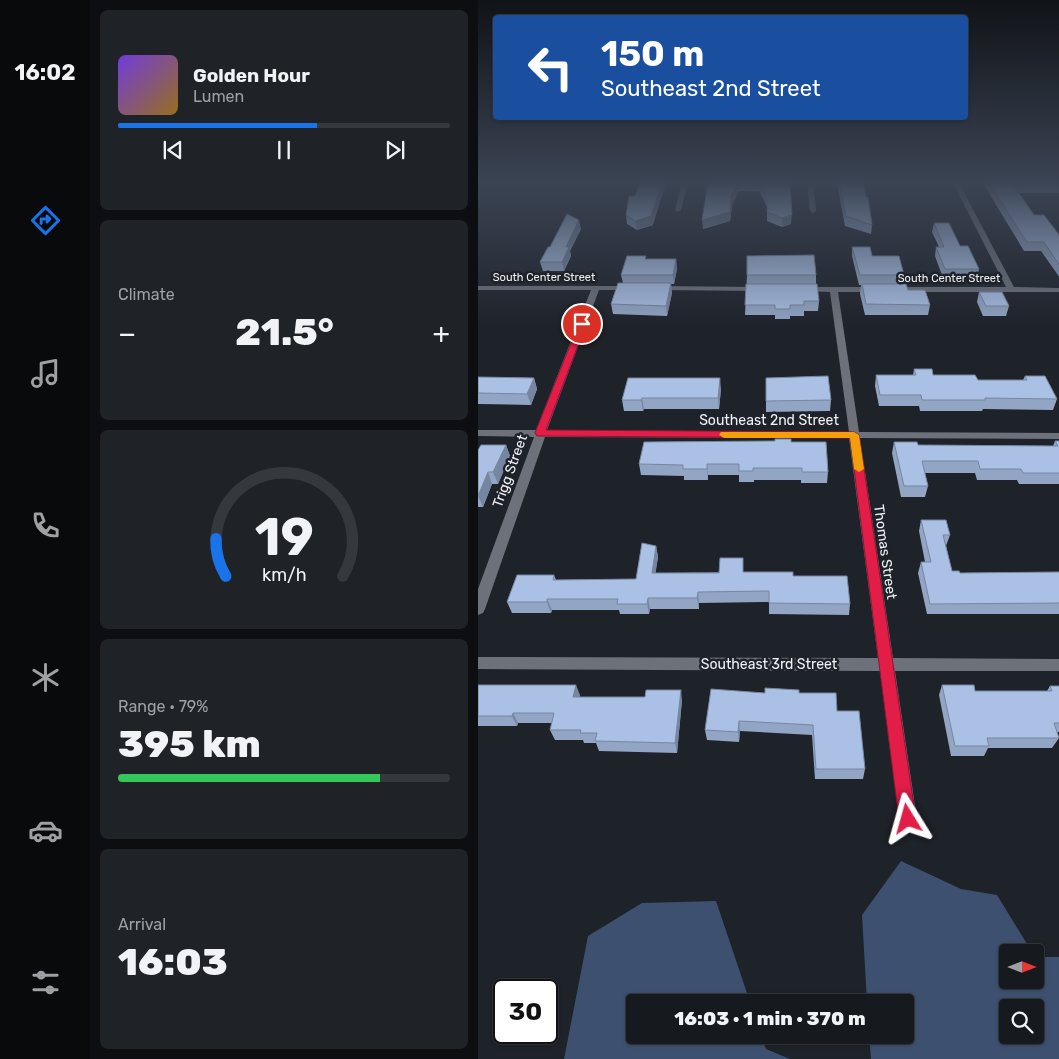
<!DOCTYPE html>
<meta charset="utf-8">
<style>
body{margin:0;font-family:Rubik,sans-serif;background:#1f2328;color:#f1f3f6;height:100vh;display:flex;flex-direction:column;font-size:19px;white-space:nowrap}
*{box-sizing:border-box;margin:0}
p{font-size:16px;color:#9ea1a4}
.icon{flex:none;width:28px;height:28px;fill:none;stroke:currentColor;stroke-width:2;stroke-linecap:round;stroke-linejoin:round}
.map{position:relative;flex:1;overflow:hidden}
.drawer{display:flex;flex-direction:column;gap:10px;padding:10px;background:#0c0e11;width:388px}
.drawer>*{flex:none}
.banner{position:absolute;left:15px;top:15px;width:475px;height:105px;border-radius:5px;box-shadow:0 1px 4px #0004,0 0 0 1px #35383d;background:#1a4fa0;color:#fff;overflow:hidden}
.needle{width:32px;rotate:90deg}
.controls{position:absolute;left:521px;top:944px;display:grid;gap:10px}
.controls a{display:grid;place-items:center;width:45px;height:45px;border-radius:5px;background:#161a1f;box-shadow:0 1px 4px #0004,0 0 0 1px #35383d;font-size:25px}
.speed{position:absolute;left:15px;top:979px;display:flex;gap:10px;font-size:25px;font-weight:700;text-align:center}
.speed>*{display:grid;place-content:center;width:65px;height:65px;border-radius:50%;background:#161a1f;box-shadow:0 1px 4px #0004,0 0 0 1px #35383d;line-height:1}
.speed .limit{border:2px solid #111;border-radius:8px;background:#fff;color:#111}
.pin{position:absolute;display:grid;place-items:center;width:42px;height:42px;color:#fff;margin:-21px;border:2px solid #fff;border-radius:50%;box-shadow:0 1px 5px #0007}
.me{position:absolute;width:55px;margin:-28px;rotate:352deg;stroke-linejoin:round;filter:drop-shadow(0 0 4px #0008)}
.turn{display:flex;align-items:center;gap:18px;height:105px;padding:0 25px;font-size:22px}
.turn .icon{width:65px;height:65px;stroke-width:2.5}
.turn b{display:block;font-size:35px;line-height:42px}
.big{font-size:38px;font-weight:800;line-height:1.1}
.drawer .widget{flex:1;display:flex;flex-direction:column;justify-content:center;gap:8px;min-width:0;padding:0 18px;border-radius:8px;background:#1f2328}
.drawer .dial{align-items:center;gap:0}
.dial svg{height:130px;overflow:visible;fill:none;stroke:#35383d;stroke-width:7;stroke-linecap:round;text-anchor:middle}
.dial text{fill:#f1f3f6;stroke:none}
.song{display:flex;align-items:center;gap:15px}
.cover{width:60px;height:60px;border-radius:8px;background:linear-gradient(135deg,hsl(260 70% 55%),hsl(40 70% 35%))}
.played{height:5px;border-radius:2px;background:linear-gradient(90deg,#1a73e8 60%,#35383d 60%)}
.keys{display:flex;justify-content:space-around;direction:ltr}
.heat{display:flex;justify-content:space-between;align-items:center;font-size:28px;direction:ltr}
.charge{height:8px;border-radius:4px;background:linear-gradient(90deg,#34c759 79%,#35383d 0)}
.trip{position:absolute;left:148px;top:994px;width:288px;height:50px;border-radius:5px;background:#161a1f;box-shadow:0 1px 4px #0004,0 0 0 1px #35383d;font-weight:800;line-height:50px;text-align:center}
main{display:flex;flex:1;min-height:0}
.tab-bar{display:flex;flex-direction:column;width:90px;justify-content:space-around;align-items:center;background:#090a0c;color:#9ea1a4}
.tab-bar .icon{width:35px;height:35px}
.tab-bar .current{color:#1a73e8}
.tab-bar b{font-size:22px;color:#f1f3f6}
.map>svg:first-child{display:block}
</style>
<main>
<nav class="tab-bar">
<b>16:02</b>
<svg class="icon current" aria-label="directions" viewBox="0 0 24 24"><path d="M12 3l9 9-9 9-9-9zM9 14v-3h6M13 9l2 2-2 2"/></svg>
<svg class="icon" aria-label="music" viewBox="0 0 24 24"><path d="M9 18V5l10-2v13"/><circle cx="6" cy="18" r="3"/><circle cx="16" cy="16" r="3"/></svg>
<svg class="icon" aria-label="phone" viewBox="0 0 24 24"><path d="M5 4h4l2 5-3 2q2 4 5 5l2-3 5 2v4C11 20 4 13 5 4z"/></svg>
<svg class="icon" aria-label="climate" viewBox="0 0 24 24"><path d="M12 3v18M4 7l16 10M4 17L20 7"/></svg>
<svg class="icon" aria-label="car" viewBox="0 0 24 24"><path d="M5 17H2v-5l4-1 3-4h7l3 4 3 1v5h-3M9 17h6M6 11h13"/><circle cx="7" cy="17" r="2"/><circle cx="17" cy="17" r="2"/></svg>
<svg class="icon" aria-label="filters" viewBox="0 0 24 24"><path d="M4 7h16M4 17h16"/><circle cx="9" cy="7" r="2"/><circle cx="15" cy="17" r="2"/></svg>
</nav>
<section class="drawer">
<div class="widget">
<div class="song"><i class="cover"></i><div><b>Golden Hour</b><p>Lumen</p></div></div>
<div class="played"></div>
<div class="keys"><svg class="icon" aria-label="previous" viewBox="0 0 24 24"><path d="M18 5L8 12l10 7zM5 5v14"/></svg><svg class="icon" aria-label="pause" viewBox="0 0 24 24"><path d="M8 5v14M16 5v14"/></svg><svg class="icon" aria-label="next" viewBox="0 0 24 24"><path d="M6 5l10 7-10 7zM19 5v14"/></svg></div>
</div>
<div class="widget"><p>Climate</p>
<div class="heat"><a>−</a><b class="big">21.5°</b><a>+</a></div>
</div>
<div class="widget dial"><svg viewBox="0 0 100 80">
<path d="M14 69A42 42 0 1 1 86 69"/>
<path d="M14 69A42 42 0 0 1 8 46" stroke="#1a73e8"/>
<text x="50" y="56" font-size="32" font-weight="700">19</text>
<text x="50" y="72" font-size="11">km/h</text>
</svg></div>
<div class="widget"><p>Range · 79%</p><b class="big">395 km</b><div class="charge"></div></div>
<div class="widget"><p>Arrival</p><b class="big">16:03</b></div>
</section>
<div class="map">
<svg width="582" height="1059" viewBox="0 0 582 1059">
<rect width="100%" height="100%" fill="#1e2229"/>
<!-- forest -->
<g fill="#3d506f" fill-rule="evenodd">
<path d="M 423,861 L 483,889 L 519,895 L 554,952 L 530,952 L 530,980 L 558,980 L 558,957 L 581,957 L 581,1059 L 393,1059 L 391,1035 L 426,1035 L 426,1002 L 389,1002 L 384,915 ZM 530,1008 L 558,1008 L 558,1035 L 530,1035 Z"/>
<path d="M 238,901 L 272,1002 L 156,1002 L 156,1035 L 283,1035 L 288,1049 L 312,1059 L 86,1059 L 110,936 L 164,903 Z"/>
</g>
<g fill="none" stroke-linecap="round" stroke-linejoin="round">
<!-- minor -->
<g fill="#6d727a" fill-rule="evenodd">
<path d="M 204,183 L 210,183 L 203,210 L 200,212 L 197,210 Z"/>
<path d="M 329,183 L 335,183 L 338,211 L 335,213 L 332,211 Z"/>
<path d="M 475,183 L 481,183 L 536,287 L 582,288 L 582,292 L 360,292 L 381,432 L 582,433 L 582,439 L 382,438 L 415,658 L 582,659 L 582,671 L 417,671 L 439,819 L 436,825 L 430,828 L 424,825 L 421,819 L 402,671 L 0,669 L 0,657 L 400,658 L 371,438 L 67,437 L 7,609 L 5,613 L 0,615 L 0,589 L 56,437 L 0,436 L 0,430 L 58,430 L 113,290 L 0,290 L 0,286 L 154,286 L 158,288 L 154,290 L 121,290 L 69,430 L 371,432 L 352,292 L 324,291 L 320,289 L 324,287 L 528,287 Z"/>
<path d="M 174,286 L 284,287 L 288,289 L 284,291 L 177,290 L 174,290 Z"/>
</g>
</g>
<!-- wall -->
<g fill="#92a5c4">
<path d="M 230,183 L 312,183 L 313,224 L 304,227 L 289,221 L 289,207 L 281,191 L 261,191 L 254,205 L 252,221 L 225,229 Z"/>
<path d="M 359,183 L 385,183 L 394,225 L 393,234 L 367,226 Z"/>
<path d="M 506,183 L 582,183 L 582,193 L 541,193 L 556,215 L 582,236 L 582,278 L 563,251 L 546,251 L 506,185 Z"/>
<path d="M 157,196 L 175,225 L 159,230 L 149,224 L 148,215 Z"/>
<path d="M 456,223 L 482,246 L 501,269 L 499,278 L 465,278 L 457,256 L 458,247 L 461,247 L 454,232 Z"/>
<path d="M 103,229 L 92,251 L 93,256 L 86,271 L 65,271 L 62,262 L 72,247 Z"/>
<path d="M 374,247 L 394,256 L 426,275 L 425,284 L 430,290 L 452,305 L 450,315 L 387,315 L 382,294 L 383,285 L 381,285 L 374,256 Z"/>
<path d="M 169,259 L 198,259 L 199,269 L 196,284 L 193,284 L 194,293 L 189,316 L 135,314 L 133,304 L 145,283 L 143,275 Z"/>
<path d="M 269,275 L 338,275 L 338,284 L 341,301 L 340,311 L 326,311 L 326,316 L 312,316 L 312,319 L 297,319 L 297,315 L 267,315 Z"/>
<path d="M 501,292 L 531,306 L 528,316 L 505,316 L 499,302 Z"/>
<path d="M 436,369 L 455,375 L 500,380 L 545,380 L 547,376 L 579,399 L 575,410 L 505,409 L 504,411 L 442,411 L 441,406 L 401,406 L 397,386 L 398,375 L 435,375 Z"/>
<path d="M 0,377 L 56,378 L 59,389 L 53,405 L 0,404 Z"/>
<path d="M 288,378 L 353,400 L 352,411 L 288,412 Z"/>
<path d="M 243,389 L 241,409 L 166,409 L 165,411 L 146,411 L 144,400 Z"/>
<path d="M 297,441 L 313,442 L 350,472 L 349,483 L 323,483 L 323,480 L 276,480 L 276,482 L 261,482 L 261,475 L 230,475 L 230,480 L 206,480 L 206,476 L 163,475 L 161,464 Z"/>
<path d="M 577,441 L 582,441 L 582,484 L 541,484 L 539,480 L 499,480 L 497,473 L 446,473 L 450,486 L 447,497 L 423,497 L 414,453 L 416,442 L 440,445 L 575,446 Z"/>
<path d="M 28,445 L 32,456 L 20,484 L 14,484 L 5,507 L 0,507 L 0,450 Z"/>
<path d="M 443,520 L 472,535 L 468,546 L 474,571 L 482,573 L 582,572 L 582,614 L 449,614 L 440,573 L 443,562 L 447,562 L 441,531 Z"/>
<path d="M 178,546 L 180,557 L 177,573 L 266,572 L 315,576 L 372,604 L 371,615 L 291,614 L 291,602 L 221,603 L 221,609 L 172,609 L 171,614 L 142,614 L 141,610 L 74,610 L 73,613 L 34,613 L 29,602 L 76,575 L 78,580 L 158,579 Z"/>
<path d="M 0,685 L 102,695 L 102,697 L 204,700 L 199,753 L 121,751 L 118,743 L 106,743 L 105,740 L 77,740 L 72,730 L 74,723 L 40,723 L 39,726 L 0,726 Z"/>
<path d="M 464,685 L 497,691 L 569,691 L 572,686 L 582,686 L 582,732 L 579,732 L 581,738 L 574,748 L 510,748 L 506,756 L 473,756 L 461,695 Z"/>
<path d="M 287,693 L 321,693 L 359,711 L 387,769 L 385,779 L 337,779 L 334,735 L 262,731 L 261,742 L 229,740 L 227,730 Z"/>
</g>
<!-- shaded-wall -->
<g fill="#7786a0">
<path d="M 184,183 L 188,183 L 175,225 L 159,230 L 157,221 Z"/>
<path d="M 260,183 L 261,183 L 261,191 L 254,205 L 252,221 L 225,229 L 224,220 L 253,196 Z"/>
<path d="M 314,215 L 313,224 L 304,227 L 304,218 Z"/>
<path d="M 101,220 L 103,229 L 92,251 L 93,256 L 86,271 L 84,262 L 88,247 Z"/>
<path d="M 198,259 L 199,269 L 196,284 L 195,275 Z"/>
<path d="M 193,283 L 194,293 L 189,316 L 188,306 Z"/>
<path d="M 56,378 L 59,389 L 53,405 L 49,394 Z"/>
<path d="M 242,378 L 243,389 L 241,409 L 240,398 Z"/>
<path d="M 164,398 L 166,409 L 165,411 L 163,400 Z"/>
<path d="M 28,445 L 32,456 L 20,484 L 15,472 Z"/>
<path d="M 229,464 L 230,475 L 230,480 L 229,469 Z"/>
<path d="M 10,472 L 14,484 L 5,507 L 0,496 Z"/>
<path d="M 178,546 L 180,557 L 176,584 L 174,573 Z"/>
<path d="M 220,592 L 221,603 L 221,609 L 219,598 Z"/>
<path d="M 170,598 L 172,609 L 171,614 L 169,604 Z"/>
<path d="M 69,599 L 74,610 L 73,613 L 69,602 Z"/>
<path d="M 98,685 L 102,695 L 100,707 L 95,697 Z"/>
<path d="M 203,690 L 204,700 L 199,753 L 197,743 Z"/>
<path d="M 35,713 L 40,723 L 39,726 L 34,716 Z"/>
<path d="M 261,721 L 262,731 L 261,742 L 260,732 Z"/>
</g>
<!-- building -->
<g fill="#aac0e4" stroke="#7786a0">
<path d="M 162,183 L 184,183 L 173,216 L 157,221 L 148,215 L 151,196 L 157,196 Z"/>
<path d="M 230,183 L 260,183 L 253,196 L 252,212 L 224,220 Z"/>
<path d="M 282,183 L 312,183 L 314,215 L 304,218 L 289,212 L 289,198 Z"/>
<path d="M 361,183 L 385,183 L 388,197 L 390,197 L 394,225 L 368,216 Z"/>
<path d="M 511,183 L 534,183 L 556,215 L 566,215 L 582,236 L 582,266 L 566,242 L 549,242 Z"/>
<path d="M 538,183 L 582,183 L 582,184 L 539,184 Z"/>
<path d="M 89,214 L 101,220 L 88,247 L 91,247 L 84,262 L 62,262 L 70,247 L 72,247 Z"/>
<path d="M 456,223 L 471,223 L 482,246 L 490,246 L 501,269 L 467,269 L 458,247 L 466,247 Z"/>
<path d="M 374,247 L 392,247 L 394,256 L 421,256 L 426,275 L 382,275 Z"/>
<path d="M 336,255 L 338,275 L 269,275 L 269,256 Z"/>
<path d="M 149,256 L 168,256 L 167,259 L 198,259 L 195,275 L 143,275 Z"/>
<path d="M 140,283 L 193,283 L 188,306 L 133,304 Z"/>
<path d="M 268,284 L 339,284 L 341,301 L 326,301 L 326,305 L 312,305 L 312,309 L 297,309 L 297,305 L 267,305 Z"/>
<path d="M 384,284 L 428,284 L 430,290 L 447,290 L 452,305 L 388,304 Z"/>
<path d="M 501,292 L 524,292 L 531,306 L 508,306 Z"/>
<path d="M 436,369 L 454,369 L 455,375 L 497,375 L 500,380 L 549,380 L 547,376 L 567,376 L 579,399 L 507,398 L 507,400 L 444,400 L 443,395 L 402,395 L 398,375 L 438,375 Z"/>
<path d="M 350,376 L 353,400 L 288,401 L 288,378 Z"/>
<path d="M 0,377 L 56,378 L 49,394 L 0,393 Z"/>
<path d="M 150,378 L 242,378 L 240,398 L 164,398 L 163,400 L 144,400 Z"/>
<path d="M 297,439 L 313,439 L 313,442 L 348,442 L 350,472 L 324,472 L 324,468 L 275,468 L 275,471 L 261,471 L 261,464 L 229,464 L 229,469 L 205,469 L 205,465 L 161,464 L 166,442 L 297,441 Z"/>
<path d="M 577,441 L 582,441 L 582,473 L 545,473 L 543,469 L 502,469 L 500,461 L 444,461 L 450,486 L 426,486 L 416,442 L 439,442 L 440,445 L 580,446 Z"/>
<path d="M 3,445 L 28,445 L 15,472 L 10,472 L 0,496 L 0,450 Z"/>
<path d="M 443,520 L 468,520 L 472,535 L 465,535 L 474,571 L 481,571 L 482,573 L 582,572 L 582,603 L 452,604 L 443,562 L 453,562 Z"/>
<path d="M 164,543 L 178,546 L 174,573 L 241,573 L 242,558 L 265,558 L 265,572 L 315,572 L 315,576 L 369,576 L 372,604 L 291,603 L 291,591 L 220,592 L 219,598 L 170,598 L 169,604 L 139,604 L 140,599 L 69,599 L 69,602 L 29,602 L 39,575 L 76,575 L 75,580 L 158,579 Z"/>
<path d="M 0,685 L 98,685 L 95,697 L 167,697 L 168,690 L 203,690 L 197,743 L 117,741 L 119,733 L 102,733 L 103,730 L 72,730 L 76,713 L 35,713 L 34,716 L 0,716 Z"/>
<path d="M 464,685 L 496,685 L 497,691 L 574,691 L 572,686 L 582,686 L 582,723 L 576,723 L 581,738 L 509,738 L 511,746 L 477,746 Z"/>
<path d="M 287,688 L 321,690 L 321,693 L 358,693 L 359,711 L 381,711 L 387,769 L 338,769 L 335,725 L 261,721 L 260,732 L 227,730 L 233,689 L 287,693 Z"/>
</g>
<!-- sky -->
<linearGradient id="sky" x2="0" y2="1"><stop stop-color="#101317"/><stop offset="0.55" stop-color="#3b4454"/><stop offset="1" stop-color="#3b4454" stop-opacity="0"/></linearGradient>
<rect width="582" height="331" fill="url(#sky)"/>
<!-- route -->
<path fill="#e11d48" stroke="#92132f" d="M 101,323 L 108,324 L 68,430 L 376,432 L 381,435 L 438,819 L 435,825 L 430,827 L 424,825 L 421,819 L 372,438 L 59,436 L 57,433 Z"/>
<!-- slow -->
<path fill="#f59e0b" d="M 243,432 L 376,432 L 381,435 L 386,469 L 381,472 L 376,469 L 372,438 L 246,438 L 241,435 Z"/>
<g text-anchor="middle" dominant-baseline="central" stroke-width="5" stroke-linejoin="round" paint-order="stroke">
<!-- far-street labels -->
<g font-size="11" fill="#eff1f6" stroke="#1e2229">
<text x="66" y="277">South Center Street</text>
<text x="471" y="278">South Center Street</text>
</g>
<!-- street labels -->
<g font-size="14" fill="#eff1f6" stroke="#1e2229">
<text x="291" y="420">Southeast 2nd Street</text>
<text transform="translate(32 471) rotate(-70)">Trigg Street</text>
<text transform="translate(407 552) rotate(82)">Thomas Street</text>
<text x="291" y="664">Southeast 3rd Street</text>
</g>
</g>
</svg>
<div class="controls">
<a><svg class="needle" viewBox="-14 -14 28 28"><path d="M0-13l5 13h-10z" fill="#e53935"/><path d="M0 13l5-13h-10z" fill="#9ea1a4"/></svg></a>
<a><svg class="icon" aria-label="search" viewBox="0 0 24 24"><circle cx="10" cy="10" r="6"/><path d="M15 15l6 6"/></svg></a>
</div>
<div class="speed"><div class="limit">30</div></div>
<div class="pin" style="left:104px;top:324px;background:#d93025"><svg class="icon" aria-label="arrive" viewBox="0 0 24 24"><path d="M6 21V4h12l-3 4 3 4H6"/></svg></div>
<svg class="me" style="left:430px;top:819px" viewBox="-20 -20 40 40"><path d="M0-17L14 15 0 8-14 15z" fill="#e11d48" stroke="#fff" stroke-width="4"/></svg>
<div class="trip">16:03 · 1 min · 370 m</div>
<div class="banner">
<div class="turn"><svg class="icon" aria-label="left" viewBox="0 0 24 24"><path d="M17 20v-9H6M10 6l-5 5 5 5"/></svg><div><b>150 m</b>Southeast 2nd Street</div></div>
</div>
</div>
</main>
